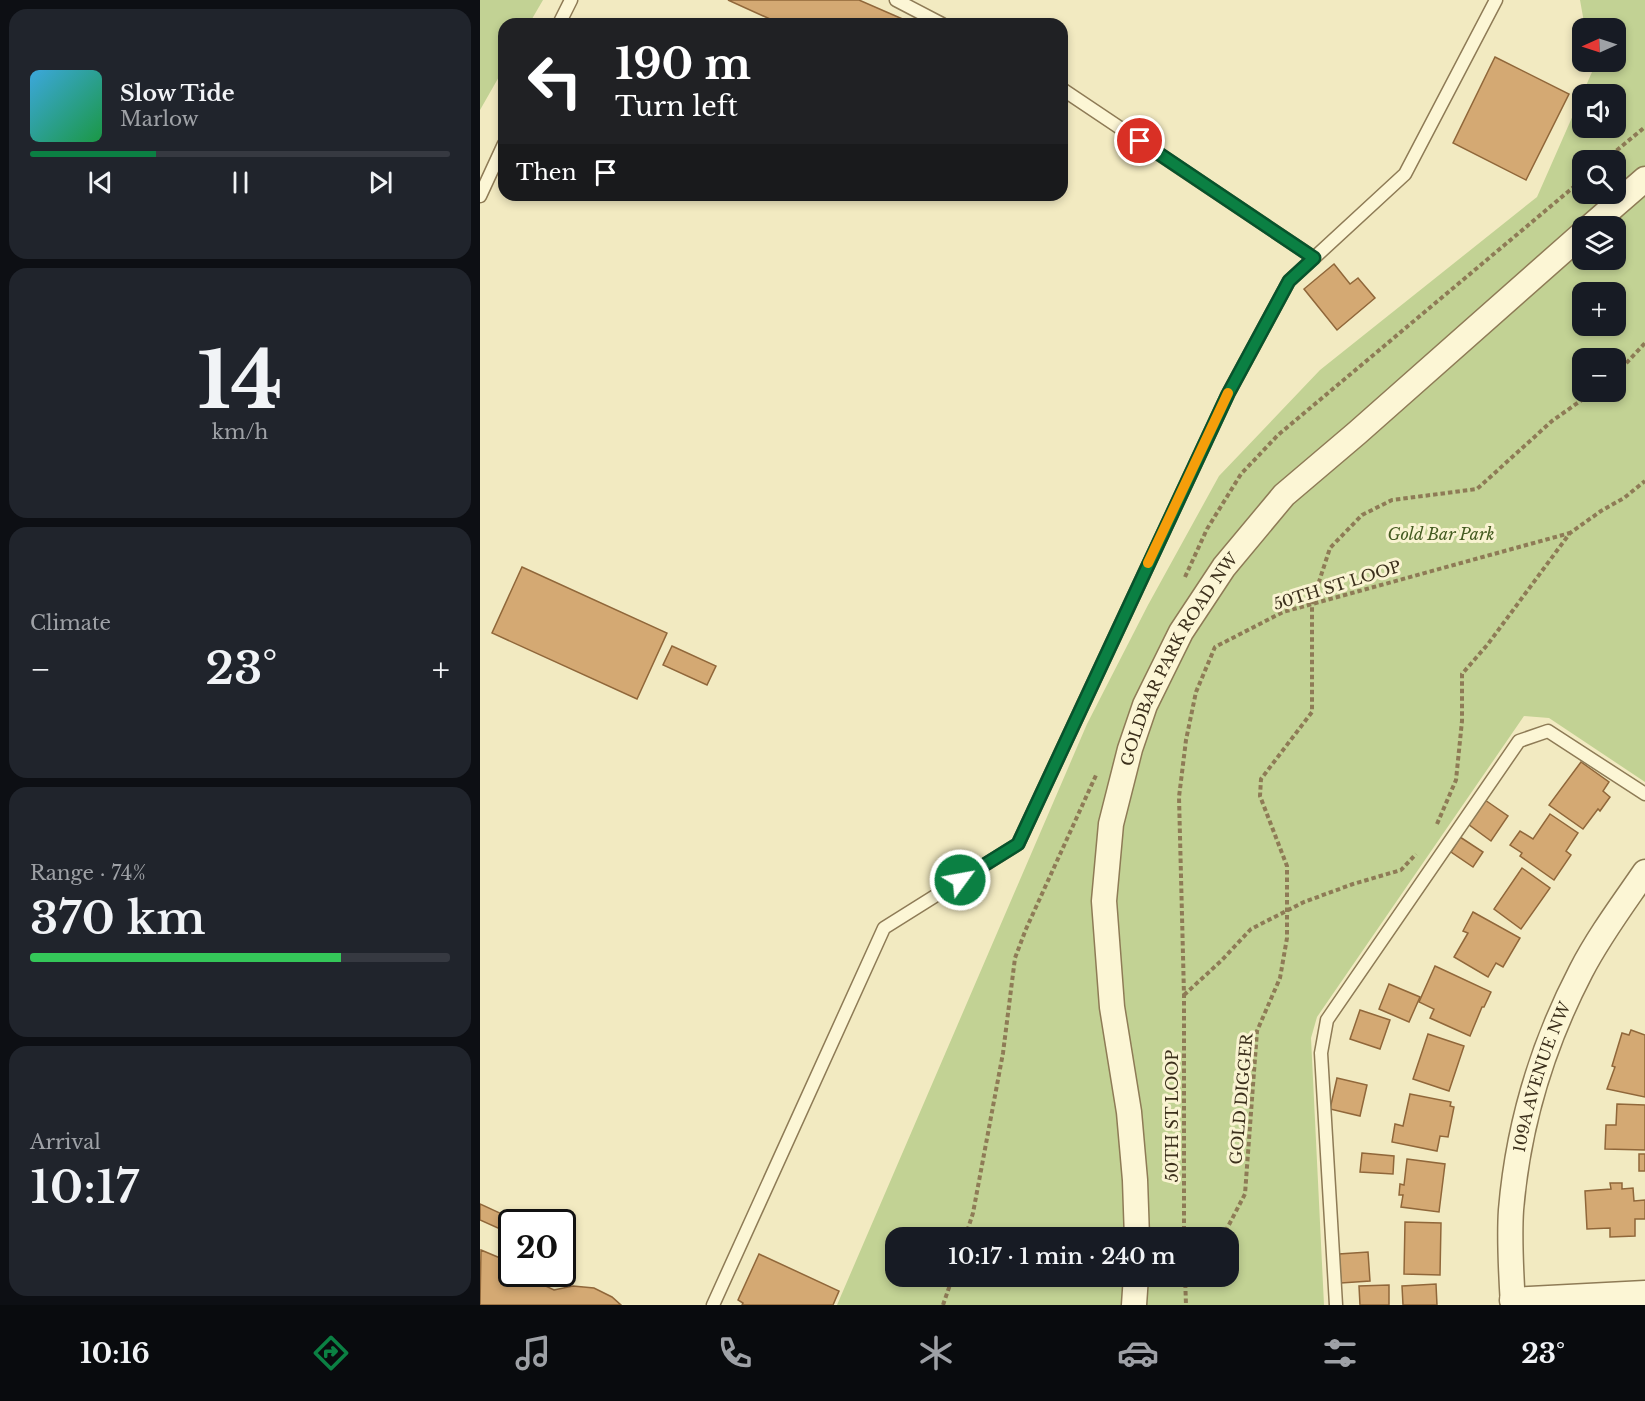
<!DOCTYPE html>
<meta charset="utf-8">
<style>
body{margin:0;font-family:"Libre Baskerville",serif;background:#20242c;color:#f1f3f6;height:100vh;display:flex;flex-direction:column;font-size:22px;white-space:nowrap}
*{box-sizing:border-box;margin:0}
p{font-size:20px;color:#9ea1a6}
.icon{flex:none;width:33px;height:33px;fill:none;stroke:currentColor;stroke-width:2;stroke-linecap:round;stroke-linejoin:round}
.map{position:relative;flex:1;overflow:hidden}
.side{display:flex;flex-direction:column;gap:9px;padding:9px;background:#0d0f14;width:480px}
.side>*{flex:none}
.banner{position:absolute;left:18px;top:18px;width:570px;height:183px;border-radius:18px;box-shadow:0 3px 9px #0003;background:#202124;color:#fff;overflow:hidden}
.needle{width:39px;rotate:267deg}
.controls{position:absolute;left:1092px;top:18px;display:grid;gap:12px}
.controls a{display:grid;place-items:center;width:54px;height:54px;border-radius:12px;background:#171b24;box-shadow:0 3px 9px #0003;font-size:30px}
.speed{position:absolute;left:18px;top:1209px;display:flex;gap:12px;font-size:30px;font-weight:700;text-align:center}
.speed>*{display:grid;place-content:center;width:78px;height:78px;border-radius:50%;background:#171b24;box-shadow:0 3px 9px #0003;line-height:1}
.speed .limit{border:3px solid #111;border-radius:9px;background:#fff;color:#111}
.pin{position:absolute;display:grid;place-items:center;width:51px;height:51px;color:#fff;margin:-26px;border:3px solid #fff;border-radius:50%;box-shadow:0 2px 6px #0007}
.me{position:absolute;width:66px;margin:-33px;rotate:58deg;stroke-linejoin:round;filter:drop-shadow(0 0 4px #0008)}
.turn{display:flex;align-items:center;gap:21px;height:126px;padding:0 18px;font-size:27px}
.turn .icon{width:78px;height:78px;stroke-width:2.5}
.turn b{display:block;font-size:42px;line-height:51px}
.then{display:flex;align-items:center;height:57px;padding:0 18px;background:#0003;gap:12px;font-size:22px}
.big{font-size:45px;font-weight:600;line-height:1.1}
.side .card{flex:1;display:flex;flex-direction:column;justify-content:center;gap:9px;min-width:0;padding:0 21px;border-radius:18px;background:#20242c}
.side .dial{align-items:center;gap:0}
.dial b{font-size:78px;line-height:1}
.song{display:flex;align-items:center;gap:18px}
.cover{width:72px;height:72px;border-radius:9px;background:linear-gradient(135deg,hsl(200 70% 55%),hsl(140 70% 35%))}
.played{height:6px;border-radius:3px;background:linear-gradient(90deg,#0b8043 30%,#363941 30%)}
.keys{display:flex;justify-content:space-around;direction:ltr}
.heat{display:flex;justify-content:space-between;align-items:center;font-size:33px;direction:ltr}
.charge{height:9px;border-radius:4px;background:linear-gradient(90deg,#34c759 74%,#363941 0)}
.trip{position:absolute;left:405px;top:1227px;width:354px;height:60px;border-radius:18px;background:#171b24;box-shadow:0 3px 9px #0003;font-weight:600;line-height:60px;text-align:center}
.menu{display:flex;height:96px;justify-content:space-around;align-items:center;background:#090b0e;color:#9ea1a6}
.menu .icon{width:42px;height:42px}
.menu .on{color:#0b8043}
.menu b{font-size:27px;color:#f1f3f6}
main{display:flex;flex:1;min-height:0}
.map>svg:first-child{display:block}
</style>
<main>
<section class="side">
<div class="card">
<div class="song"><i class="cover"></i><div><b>Slow Tide</b><p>Marlow</p></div></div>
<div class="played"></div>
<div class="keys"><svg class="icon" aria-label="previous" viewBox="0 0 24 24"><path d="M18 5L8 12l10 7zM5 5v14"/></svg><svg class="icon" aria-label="pause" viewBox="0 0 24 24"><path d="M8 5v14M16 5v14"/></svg><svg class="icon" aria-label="next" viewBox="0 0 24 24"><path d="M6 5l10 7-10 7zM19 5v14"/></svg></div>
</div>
<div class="card dial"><b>14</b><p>km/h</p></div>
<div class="card"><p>Climate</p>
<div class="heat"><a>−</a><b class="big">23°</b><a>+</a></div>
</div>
<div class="card"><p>Range · 74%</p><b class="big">370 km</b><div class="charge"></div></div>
<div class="card"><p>Arrival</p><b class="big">10:17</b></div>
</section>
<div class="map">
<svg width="1165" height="1305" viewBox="0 0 1165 1305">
<rect width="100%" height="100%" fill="#f2eac1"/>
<!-- green -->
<g fill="#c2d294" fill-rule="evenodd">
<path d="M 0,0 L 63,0 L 49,24 L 24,24 L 24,68 L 0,110 Z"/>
<path d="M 1100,0 L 1165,0 L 1165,782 L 1069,718 L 1044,716 L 837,1017 L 831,1038 L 844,1305 L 357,1305 L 607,724 L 668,605 L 739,476 L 840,370 L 1057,197 L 1112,72 L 1110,62 L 1136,62 L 1136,28 L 1105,28 ZM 1102,94 L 1136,94 L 1136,128 L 1102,128 ZM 1102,160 L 1136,160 L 1136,194 L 1102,194 ZM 1102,226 L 1136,226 L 1136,260 L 1102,260 ZM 1102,292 L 1136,292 L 1136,326 L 1102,326 ZM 1102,358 L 1136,358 L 1136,392 L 1102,392 ZM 416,1238 L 748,1238 L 748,1276 L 416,1276 Z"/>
</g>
<!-- building -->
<g fill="#d4a973" stroke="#90673a" stroke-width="1.5">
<path d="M 248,0 L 379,0 L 434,24 L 301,24 Z"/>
<path d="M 1015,57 L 1089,94 L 1046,180 L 973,143 Z"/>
<path d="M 854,264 L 870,284 L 878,278 L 895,298 L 857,330 L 824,289 Z"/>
<path d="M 42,567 L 187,633 L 157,699 L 12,633 Z"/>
<path d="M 192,646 L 236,666 L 227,685 L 183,665 Z"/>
<path d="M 1101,762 L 1129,782 L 1123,791 L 1130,797 L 1120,811 L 1118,809 L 1103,829 L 1069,805 Z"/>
<path d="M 1005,800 L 1028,816 L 1011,841 L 988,824 Z"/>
<path d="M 1070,814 L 1098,833 L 1086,851 L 1091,855 L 1074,880 L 1040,856 L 1042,853 L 1030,845 L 1040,831 L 1053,839 Z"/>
<path d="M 980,837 L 1003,852 L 993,867 L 971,852 Z"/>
<path d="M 1042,868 L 1070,888 L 1041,929 L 1014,909 Z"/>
<path d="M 993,912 L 1040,938 L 1023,967 L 1016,963 L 1008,977 L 974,957 L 988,933 L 983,931 Z"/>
<path d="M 955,966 L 1011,992 L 1004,1007 L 1002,1007 L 990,1036 L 950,1018 L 954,1009 L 939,1002 Z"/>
<path d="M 909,984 L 940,997 L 929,1022 L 899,1009 Z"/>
<path d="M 880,1010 L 910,1020 L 900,1049 L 870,1039 Z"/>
<path d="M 1151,1030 L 1165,1035 L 1165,1097 L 1127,1089 L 1135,1067 L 1132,1066 L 1142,1033 L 1149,1035 Z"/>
<path d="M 948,1034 L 984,1046 L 969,1091 L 933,1079 Z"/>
<path d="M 857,1078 L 887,1085 L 880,1116 L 850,1109 Z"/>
<path d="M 930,1094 L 971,1102 L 970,1106 L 974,1107 L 968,1137 L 960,1136 L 957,1151 L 912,1142 L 915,1124 L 923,1126 Z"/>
<path d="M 1137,1104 L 1165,1105 L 1165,1150 L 1125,1149 L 1126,1125 L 1136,1125 Z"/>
<path d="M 882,1153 L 914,1156 L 913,1174 L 880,1172 Z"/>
<rect x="1159" y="1154" width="6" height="17"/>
<path d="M 927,1159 L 965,1164 L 959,1212 L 921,1207 L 923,1195 L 919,1195 L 920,1184 L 924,1185 Z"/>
<path d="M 1130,1183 L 1142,1183 L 1142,1189 L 1153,1188 L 1154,1201 L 1165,1200 L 1165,1219 L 1155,1219 L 1155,1236 L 1130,1237 L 1130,1228 L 1107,1229 L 1105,1191 L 1131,1189 Z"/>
<path d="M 0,1204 L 35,1220 L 32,1222 L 29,1233 L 0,1220 Z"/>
<path d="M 925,1222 L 961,1223 L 960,1275 L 924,1274 Z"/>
<path d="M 1,1250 L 32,1263 L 32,1274 L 54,1274 L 60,1276 L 57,1282 L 74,1290 L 93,1286 L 114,1288 L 132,1297 L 141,1305 L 0,1305 Z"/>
<path d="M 888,1252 L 890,1281 L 861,1283 L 859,1254 Z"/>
<path d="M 279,1254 L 359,1291 L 353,1305 L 262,1305 L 263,1303 L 258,1300 Z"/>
<path d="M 956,1284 L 957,1305 L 923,1305 L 922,1286 Z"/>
<path d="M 909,1285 L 909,1305 L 880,1305 L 879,1286 Z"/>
</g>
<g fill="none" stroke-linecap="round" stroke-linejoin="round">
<defs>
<g id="service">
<path d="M 416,0 L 462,24"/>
<path d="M 79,24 L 91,0"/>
<path d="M 582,89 L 834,258"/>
<path d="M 0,196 L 24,144"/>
<path d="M 233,1305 L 404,928 L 538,844 L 748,394 L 809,281 L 925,174 L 1016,0"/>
<path d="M 856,1305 L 841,1053 L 847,1020 L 1039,741 L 1068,731 L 1165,794"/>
</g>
<g id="minor">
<path d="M 1111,226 L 1165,179"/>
<path id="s1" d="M 657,1238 L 655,1180 L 649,1112 L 632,1007 L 624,901 L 631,824 L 650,749 L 665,705 L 701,632 L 744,567 L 804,495 L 877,433 L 1102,234"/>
<path d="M 1032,1300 L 1165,1293"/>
<path d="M 654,1305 L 656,1276"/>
<path id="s2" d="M 1033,1305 C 1031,1273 1029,1241 1031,1210 C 1038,1126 1062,1046 1101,971 C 1119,936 1143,904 1165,872"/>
</g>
</defs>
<!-- service casing -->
<use href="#service" stroke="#8e7b56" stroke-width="15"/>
<!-- minor casing -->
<use href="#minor" stroke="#8e7b56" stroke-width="27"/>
<!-- path -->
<g stroke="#8e7b56" stroke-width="4" stroke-dasharray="4.5 3" stroke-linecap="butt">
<path d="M 1125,160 L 1165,127"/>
<path d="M 1136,374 L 1165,343"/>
<path d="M 705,577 L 727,529 L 761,474 L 798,435 L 1102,180"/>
<path d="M 957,824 L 976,780 L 982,721 L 982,674 L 1008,644 L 1090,533 L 1121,511 L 1144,498 L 1165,481"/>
<path d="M 704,995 L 741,961 L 771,929 L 824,902 L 873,884 L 921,870 L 936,854"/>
<path d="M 485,1238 L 493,1213 L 523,1053 L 535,958 L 546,929 L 617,773"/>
<path d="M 704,1238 L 704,995 L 699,797 L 706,740 L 716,692 L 735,647 L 803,612 L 1090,533"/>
<path d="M 742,1238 L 765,1194 L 777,1031 L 800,978 L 807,938 L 807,866 L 780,796 L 781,779 L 832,712 L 832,603 L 850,548 L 882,515 L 912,500 L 997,489 L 1072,421 L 1113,392"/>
<path d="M 705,1276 L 706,1305"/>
<path d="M 463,1305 L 473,1276"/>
</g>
<!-- service -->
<use href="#service" stroke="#fcf6d5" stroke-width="12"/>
<!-- minor -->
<use href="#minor" stroke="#fcf6d5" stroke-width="24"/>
</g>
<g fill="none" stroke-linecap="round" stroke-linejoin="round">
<defs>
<path id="route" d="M 480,880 L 538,844 L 748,394 L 809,281 L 834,258 L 660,141"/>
</defs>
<!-- route casing -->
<use href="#route" stroke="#07532c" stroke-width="15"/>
<!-- route -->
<use href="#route" stroke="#0b8043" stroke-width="10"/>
<!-- slow -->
<path stroke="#f59e0b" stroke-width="10" d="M 668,563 L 748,393"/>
</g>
<g text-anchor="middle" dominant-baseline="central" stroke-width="6" stroke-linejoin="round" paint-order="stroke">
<!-- park labels -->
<g font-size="16" font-style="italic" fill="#445b21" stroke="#f9f3d1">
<text x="961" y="534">Gold Bar Park</text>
</g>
<!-- street labels -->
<g font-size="16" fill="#3c301c" stroke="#f9f3d1">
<text transform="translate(857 585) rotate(-17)">50TH ST LOOP</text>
<text stroke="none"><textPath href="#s1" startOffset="596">GOLDBAR PARK ROAD NW</textPath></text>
<text stroke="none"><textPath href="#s2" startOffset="232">109A AVENUE NW</textPath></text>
<text transform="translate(761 1099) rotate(-85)">GOLD DIGGER</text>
<text transform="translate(692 1116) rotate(-90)">50TH ST LOOP</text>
</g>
</g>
</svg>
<div class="controls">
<a><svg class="needle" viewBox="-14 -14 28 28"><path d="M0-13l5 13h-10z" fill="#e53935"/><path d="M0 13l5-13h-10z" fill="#9ea1a6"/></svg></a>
<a><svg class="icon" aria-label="sound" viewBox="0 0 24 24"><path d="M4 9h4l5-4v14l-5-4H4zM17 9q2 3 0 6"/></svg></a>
<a><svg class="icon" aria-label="search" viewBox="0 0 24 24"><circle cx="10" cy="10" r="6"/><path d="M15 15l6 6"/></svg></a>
<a><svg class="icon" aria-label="layers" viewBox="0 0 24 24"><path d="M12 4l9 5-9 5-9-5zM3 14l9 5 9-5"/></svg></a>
<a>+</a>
<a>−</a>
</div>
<div class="speed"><div class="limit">20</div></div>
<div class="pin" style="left:660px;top:141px;background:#d93025"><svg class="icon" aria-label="arrive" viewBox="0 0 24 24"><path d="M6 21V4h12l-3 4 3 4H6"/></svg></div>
<svg class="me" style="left:480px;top:880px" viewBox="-20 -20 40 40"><circle r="17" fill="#0b8043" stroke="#fff" stroke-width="3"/><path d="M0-11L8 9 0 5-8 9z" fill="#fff"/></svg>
<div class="trip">10:17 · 1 min · 240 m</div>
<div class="banner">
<div class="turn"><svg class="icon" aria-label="left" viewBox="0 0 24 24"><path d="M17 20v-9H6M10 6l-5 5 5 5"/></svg><div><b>190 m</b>Turn left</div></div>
<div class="then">Then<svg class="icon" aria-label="arrive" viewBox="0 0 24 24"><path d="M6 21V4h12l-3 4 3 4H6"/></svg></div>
</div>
</div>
</main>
<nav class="menu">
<b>10:16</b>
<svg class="icon on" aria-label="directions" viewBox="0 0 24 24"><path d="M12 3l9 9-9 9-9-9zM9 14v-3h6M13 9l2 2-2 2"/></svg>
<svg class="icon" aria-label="music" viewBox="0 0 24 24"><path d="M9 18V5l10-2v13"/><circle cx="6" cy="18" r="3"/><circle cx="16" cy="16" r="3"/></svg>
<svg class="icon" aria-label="phone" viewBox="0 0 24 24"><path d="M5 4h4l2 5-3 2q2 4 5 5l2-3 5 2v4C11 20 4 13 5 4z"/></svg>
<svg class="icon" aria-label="climate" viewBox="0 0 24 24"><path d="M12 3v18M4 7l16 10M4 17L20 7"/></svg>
<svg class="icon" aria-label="car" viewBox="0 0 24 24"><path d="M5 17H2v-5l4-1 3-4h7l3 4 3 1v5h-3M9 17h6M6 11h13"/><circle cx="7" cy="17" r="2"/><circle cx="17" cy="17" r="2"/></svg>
<svg class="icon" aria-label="filters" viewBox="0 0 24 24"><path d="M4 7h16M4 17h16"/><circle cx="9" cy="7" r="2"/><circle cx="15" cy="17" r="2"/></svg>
<b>23°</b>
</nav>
